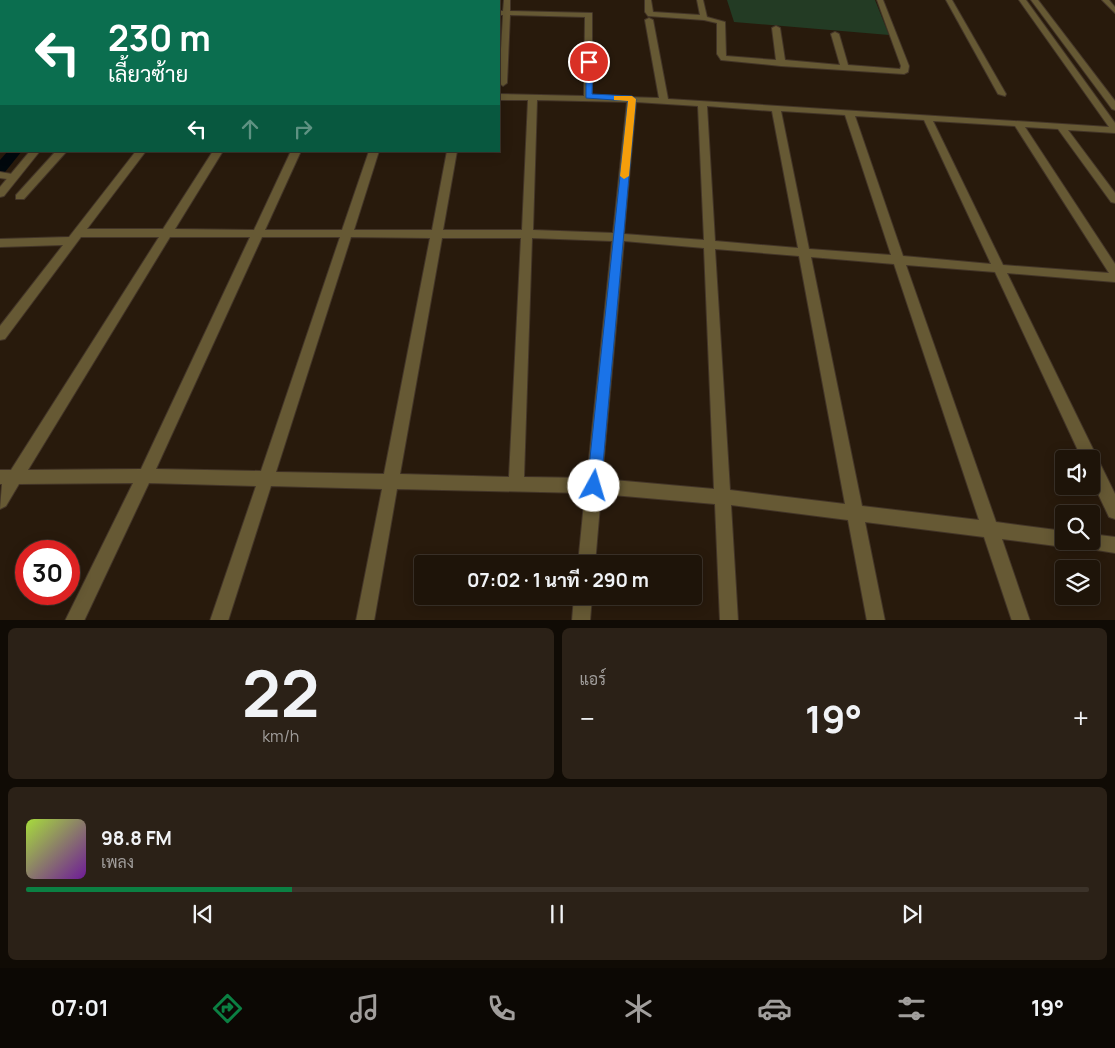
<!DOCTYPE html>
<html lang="th">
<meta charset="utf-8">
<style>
body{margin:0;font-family:Manrope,Sarabun,sans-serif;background:#2b2117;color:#f1f3f6;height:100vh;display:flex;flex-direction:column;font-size:19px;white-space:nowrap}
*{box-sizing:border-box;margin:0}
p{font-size:16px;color:#a19e9c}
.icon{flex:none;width:28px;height:28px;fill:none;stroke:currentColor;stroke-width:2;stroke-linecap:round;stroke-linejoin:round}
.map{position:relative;height:620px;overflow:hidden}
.panel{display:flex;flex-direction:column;gap:8px;padding:8px;background:#100b05;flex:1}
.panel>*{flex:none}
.hud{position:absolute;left:0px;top:0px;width:500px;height:152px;box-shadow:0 2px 12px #0003,0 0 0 1px #3c332a;background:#0b6e4f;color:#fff;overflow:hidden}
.fabs{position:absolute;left:1055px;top:450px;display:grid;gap:10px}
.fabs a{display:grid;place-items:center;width:45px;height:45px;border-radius:5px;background:#1e1409;box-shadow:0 2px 12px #0003,0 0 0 1px #3c332a;font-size:25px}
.speed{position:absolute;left:15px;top:540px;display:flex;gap:10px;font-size:25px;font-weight:700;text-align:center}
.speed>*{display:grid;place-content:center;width:65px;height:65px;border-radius:50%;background:#1e1409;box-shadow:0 2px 12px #0003,0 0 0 1px #3c332a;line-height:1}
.speed .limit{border:8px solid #d22;background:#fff;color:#111}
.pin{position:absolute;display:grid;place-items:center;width:42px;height:42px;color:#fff;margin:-21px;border:2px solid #fff;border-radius:50%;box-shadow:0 1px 5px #0007}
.me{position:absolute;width:55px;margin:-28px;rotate:6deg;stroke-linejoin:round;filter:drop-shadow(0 0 4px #0008)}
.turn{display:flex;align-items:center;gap:18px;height:105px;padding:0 25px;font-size:22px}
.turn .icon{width:65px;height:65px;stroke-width:2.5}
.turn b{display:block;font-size:35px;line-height:42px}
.lanes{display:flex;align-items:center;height:48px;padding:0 25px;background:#0003;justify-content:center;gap:25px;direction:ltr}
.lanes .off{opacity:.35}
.big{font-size:38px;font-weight:700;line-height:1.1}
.panel .card{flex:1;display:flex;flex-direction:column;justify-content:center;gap:8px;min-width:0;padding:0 18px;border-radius:8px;background:#2b2117}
.panel .dial{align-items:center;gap:0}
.dial b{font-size:65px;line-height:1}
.song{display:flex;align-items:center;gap:15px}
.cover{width:60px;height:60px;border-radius:8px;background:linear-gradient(135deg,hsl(80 70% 55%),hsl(280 70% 35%))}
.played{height:5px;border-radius:2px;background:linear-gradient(90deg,#0b8043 25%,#3c332a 25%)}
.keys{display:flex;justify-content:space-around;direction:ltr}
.heat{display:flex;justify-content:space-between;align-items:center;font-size:28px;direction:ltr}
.panel .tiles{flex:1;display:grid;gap:8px;grid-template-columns:1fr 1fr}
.card:last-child{grid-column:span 2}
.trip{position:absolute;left:414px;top:555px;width:288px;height:50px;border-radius:5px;background:#1e1409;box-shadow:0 2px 12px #0003,0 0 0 1px #3c332a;font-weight:700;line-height:50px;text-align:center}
.tabs{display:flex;height:80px;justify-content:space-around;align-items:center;background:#0c0804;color:#a19e9c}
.tabs .icon{width:35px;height:35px}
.tabs .current{color:#0b8043}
.tabs b{font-size:22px;color:#f1f3f6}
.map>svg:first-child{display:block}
</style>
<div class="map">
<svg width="1115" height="621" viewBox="0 0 1115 621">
<rect width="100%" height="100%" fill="#281a0c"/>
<!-- green -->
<path fill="#233b24" d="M 727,0 L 875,0 L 889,35 L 734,22 Z"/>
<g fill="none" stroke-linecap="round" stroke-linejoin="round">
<!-- canal -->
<path fill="#00080d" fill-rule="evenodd" d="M 8,151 L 22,151 L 5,172 L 0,173 L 0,160 Z"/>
<defs>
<g id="minor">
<path d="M 504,0 L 510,0 L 510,11 L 592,13 L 592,96 L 659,98 L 645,20 L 649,18 L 653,20 L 668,99 L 1109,127 L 1019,0 L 1026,0 L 1115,123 L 1115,133 L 1068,130 L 1115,193 L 1115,203 L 1111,202 L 1058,129 L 1025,127 L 1115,264 L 1115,282 L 1007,273 L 1115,494 L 1115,519 L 1109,517 L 1091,479 L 1091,459 L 1082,459 L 995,272 L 906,265 L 996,522 L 1064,531 L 1064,541 L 1071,541 L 1070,545 L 1064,547 L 1002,539 L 1030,621 L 1012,621 L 984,537 L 865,522 L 885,621 L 867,621 L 848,520 L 731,505 L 738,621 L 720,621 L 715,504 L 601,494 L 595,564 L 578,564 L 585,493 L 397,489 L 374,621 L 356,621 L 382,489 L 271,486 L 228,621 L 210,621 L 256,486 L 149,483 L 84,621 L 65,621 L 133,483 L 19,484 L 6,506 L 0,509 L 2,484 L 0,484 L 0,470 L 11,470 L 159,237 L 81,237 L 5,339 L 0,340 L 0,326 L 63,245 L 0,247 L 0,239 L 69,237 L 136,151 L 146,151 L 87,229 L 163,229 L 213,151 L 223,151 L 175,229 L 254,230 L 291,151 L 301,151 L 265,230 L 342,230 L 369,151 L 379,151 L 354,230 L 432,230 L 447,151 L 457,151 L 443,230 L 522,230 L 528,100 L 499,100 L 499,94 L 584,96 L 585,17 L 510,15 L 507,83 L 503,86 L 499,83 L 503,15 L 499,15 L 499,11 L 503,11 ZM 537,100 L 627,102 L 613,233 L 533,230 ZM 636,102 L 698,106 L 704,240 L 624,234 ZM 707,106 L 772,111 L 798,248 L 715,241 ZM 781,111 L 845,115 L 891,255 L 809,249 ZM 855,116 L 924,120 L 991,264 L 903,256 ZM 933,121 L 1015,126 L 1109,273 L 1003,265 ZM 170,237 L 250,237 L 141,469 L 28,470 ZM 262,237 L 340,237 L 261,471 L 156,469 ZM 351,237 L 430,238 L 384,474 L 276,472 ZM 442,238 L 521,238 L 509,477 L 400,474 ZM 532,238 L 612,241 L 587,478 L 524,477 ZM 624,241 L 704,248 L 714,489 L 602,479 ZM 715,249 L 799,256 L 845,504 L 730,490 ZM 811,257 L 894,264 L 979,520 L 862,506 Z"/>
<path d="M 645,0 L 651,0 L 653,12 L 700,15 L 697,0 L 703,0 L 707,17 L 725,22 L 726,56 L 776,60 L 772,28 L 776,26 L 780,28 L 785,60 L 840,65 L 831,34 L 835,32 L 839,34 L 848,65 L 900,69 L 901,66 L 877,0 L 883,0 L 909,66 L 908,72 L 904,74 L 781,66 L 721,60 L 717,54 L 717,23 L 704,20 L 648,16 L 645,12 Z"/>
<path d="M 946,0 L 952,0 L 1006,94 L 1005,96 L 998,94 Z"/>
<path d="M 1031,0 L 1038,0 L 1115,101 L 1115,110 L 1112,109 Z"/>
<path d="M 1102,0 L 1109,0 L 1115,7 L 1115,13 Z"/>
<path d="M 56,151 L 67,151 L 24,199 L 16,199 L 16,195 Z"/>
<path d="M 0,172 L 18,175 L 19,177 L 14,180 L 0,178 Z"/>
<path d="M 1091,534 L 1115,537 L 1115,553 L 1078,547 L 1076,541 L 1091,541 Z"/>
<path d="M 574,596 L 592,596 L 590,621 L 572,621 Z"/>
</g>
<path id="tertiary" d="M 30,151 L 40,151 L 4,196 L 0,197 L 0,187 Z"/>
</defs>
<!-- minor casing -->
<use href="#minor" stroke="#433528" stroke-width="2"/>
<!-- tertiary casing -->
<use href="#tertiary" stroke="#433528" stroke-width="2"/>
<!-- minor -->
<use href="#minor" fill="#665934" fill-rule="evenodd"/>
<!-- tertiary -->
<use href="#tertiary" fill="#665934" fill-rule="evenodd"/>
</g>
<!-- route -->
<path fill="#1a73e8" stroke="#114b97" d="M 586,60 L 593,62 L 592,94 L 632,96 L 636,99 L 601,486 L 599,491 L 594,493 L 589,491 L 587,486 L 628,101 L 586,98 Z"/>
<!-- slow -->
<path fill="#f59e0b" d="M 614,96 L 632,96 L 636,99 L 629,176 L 624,179 L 620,176 L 628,101 L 614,100 Z"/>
</svg>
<div class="fabs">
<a><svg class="icon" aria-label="sound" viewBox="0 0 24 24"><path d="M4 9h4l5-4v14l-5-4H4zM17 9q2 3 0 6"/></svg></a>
<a><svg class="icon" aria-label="search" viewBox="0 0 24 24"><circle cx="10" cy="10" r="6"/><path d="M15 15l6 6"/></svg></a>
<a><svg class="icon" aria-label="layers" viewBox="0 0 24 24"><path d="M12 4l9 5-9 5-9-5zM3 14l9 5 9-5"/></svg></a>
</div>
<div class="speed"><div class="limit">30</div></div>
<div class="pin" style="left:589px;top:62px;background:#d93025"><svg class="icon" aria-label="arrive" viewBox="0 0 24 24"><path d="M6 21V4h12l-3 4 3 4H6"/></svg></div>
<svg class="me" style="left:594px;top:486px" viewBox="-20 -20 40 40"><circle r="19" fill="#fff"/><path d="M0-13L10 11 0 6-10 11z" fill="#1a73e8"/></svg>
<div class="trip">07:02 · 1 นาที · 290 m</div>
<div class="hud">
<div class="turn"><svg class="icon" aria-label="left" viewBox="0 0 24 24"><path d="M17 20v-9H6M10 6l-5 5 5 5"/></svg><div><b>230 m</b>เลี้ยวซ้าย</div></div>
<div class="lanes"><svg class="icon" aria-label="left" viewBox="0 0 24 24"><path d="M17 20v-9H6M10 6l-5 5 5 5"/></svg><svg class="icon off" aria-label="ahead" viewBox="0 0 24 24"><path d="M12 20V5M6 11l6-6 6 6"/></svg><svg class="icon off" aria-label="right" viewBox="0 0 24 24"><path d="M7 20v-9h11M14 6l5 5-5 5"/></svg></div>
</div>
</div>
<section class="panel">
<div class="tiles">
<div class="card dial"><b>22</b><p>km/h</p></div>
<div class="card"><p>แอร์</p>
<div class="heat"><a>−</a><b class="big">19°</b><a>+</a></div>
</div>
<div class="card">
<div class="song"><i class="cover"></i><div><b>98.8 FM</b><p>เพลง</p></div></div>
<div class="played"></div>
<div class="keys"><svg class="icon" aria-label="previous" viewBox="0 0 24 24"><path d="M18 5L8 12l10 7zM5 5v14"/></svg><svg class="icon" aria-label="pause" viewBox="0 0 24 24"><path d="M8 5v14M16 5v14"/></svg><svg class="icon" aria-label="next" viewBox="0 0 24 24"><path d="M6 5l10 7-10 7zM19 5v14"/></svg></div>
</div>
</div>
</section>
<nav class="tabs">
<b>07:01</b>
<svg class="icon current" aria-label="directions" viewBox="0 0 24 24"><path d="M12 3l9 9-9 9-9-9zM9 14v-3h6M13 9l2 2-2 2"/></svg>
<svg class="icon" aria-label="music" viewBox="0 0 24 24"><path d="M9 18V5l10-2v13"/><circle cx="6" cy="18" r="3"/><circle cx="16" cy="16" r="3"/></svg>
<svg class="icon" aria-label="phone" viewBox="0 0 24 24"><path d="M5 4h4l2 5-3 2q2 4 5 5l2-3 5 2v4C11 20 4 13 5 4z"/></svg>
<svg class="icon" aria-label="climate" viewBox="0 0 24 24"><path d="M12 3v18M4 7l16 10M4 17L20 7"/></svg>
<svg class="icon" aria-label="car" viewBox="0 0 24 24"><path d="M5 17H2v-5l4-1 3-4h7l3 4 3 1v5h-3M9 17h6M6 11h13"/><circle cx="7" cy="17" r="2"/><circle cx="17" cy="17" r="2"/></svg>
<svg class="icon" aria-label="filters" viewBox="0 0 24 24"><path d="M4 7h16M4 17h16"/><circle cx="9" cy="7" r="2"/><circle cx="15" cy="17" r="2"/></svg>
<b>19°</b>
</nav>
